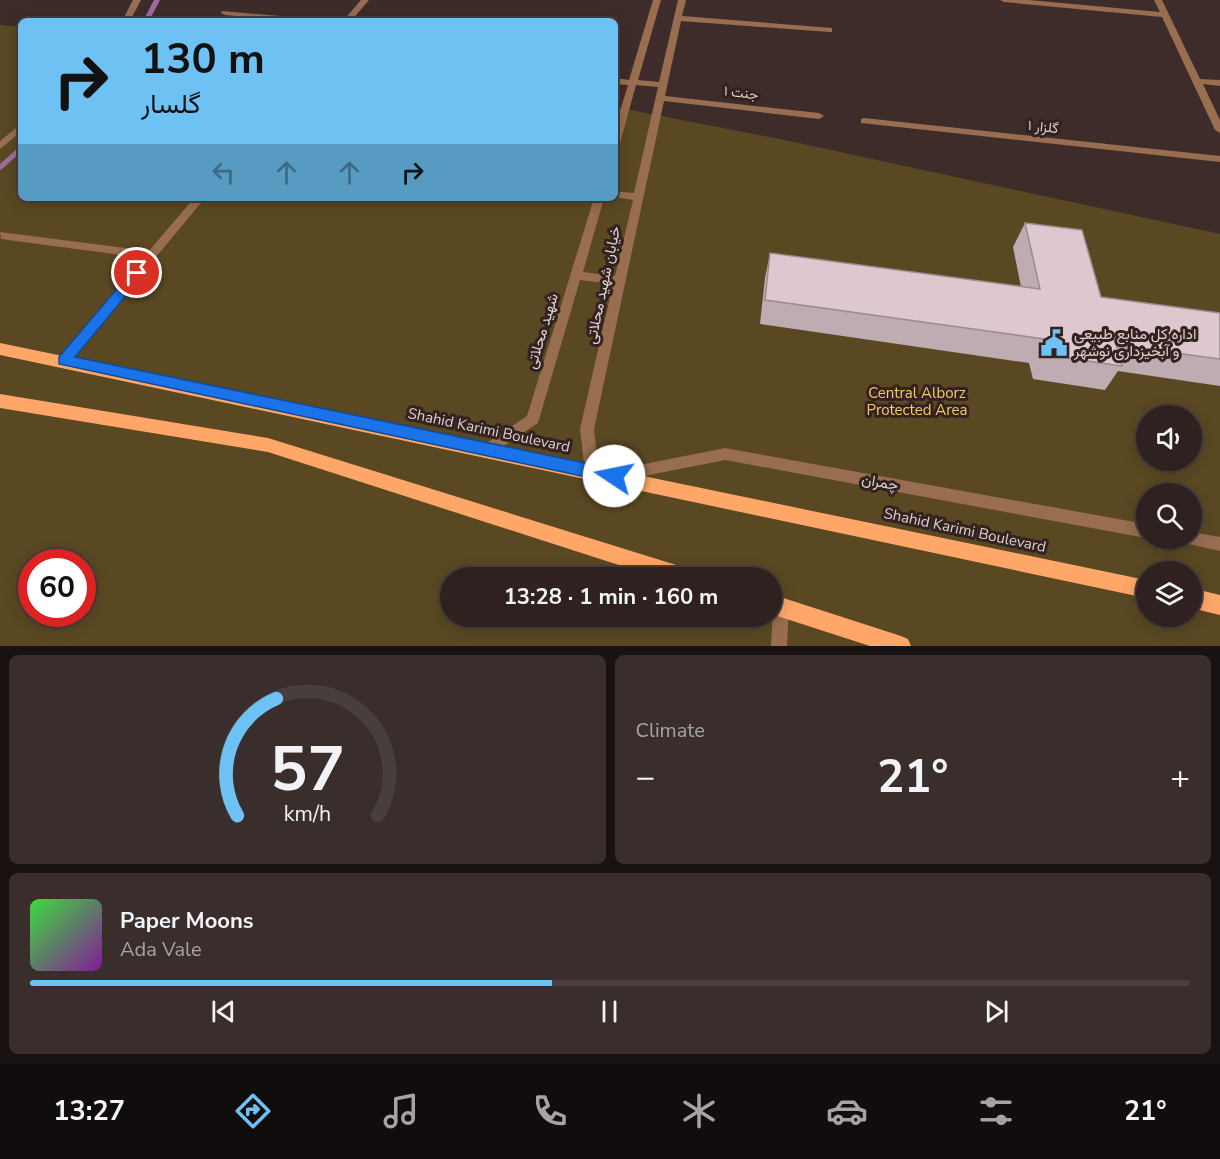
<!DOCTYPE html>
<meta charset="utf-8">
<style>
body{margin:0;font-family:"Nunito Sans",Vazirmatn,sans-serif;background:#3a2e2d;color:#f1f3f6;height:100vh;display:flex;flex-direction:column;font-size:22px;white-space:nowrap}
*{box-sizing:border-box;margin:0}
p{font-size:20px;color:#a7a3a5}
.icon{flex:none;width:33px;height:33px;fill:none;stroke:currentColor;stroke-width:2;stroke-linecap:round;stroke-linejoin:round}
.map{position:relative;height:646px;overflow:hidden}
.details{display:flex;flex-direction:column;gap:9px;padding:9px;background:#191212;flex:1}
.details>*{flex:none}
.hud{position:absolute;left:18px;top:18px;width:600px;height:183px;border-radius:9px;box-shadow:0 3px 15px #0003,0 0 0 2px #493e3e;background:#6ec2f3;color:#111;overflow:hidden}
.fabs{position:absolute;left:1136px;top:405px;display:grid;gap:12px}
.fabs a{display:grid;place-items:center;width:66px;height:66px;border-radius:50%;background:#2e2120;box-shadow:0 3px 15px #0003,0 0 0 2px #493e3e;font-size:30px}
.speed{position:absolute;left:18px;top:549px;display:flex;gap:12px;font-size:30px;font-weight:700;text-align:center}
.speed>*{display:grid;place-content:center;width:78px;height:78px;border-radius:50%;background:#2e2120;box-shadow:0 3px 15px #0003,0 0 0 2px #493e3e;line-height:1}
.speed .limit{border:9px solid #d22;background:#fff;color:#111}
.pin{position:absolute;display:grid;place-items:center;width:51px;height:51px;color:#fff;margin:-26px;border:3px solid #fff;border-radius:50%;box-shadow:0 2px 6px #0007}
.me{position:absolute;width:66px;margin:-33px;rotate:281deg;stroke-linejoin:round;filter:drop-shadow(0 0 4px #0008)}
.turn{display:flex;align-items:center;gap:21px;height:126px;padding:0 24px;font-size:27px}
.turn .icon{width:78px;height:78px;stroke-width:2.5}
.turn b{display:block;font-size:42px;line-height:51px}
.lanes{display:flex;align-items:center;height:57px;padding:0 24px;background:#0003;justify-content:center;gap:30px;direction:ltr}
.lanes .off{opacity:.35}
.big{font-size:45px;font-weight:700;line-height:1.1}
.details .widget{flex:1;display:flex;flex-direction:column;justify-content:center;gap:9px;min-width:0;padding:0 21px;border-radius:9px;background:#3a2e2d}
.details .dial{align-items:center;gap:0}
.dial svg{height:156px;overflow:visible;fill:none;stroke:#493e3e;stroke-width:7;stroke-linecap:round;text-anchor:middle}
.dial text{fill:#f1f3f6;stroke:none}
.song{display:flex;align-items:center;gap:18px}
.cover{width:72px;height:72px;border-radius:9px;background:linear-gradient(135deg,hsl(120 70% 55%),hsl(290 70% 35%))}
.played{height:6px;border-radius:3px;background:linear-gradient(90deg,#6ec2f3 45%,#493e3e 45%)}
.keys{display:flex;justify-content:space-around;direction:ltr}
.heat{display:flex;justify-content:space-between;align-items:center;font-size:33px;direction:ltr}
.details .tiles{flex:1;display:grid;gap:9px;grid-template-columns:1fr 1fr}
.widget:last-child{grid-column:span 2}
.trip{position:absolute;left:440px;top:567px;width:342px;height:60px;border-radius:30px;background:#2e2120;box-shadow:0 3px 15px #0003,0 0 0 2px #493e3e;font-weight:700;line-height:60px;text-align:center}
.menu{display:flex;height:96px;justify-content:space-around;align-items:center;background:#120d0d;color:#a7a3a5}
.menu .icon{width:42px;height:42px}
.menu .active{color:#6ec2f3}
.menu b{font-size:27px;color:#f1f3f6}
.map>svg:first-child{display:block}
</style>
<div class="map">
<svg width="1220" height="646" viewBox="0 0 1220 646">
<rect width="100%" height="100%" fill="#3e2c2a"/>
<!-- green -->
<path fill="#594822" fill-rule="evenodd" d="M 0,25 L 21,27 L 21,198 L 615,198 L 615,107 L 780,139 L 1220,234 L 1220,646 L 0,646 ZM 1146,416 L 1191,416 L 1191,460 L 1146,460 ZM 1146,494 L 1191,494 L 1191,538 L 1146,538 ZM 32,562 L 82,562 L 82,614 L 32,614 ZM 1146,572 L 1191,572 L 1191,616 L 1146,616 ZM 450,578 L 771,578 L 771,616 L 450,616 Z"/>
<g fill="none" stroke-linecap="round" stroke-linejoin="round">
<!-- stream -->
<g fill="#9d6c9e" fill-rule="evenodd">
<path d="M 154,0 L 160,0 L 149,21 L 143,21 Z"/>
<path d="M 21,146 L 21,152 L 2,169 L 0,170 L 0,164 L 19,147 Z"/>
</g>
<!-- minor -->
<g fill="#986d50" fill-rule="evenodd">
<path d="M 361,0 L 369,0 L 351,21 L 343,21 Z"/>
<path d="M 653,0 L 661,0 L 638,80 L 659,82 L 678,0 L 686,0 L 682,16 L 832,28 L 832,32 L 829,32 L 681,21 L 665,96 L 819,113 L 824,116 L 819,119 L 664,101 L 594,429 L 599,472 L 597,476 L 592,478 L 587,476 L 585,472 L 580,429 L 613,284 L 580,280 L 538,423 L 492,454 L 487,456 L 482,454 L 480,450 L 482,446 L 527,416 L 594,198 L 604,198 L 583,272 L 615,276 L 633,200 L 615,197 L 615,191 L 634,193 L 658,87 L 636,85 L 620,143 L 615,146 L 615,127 L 628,85 L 615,84 L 615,78 L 629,80 Z"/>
<path d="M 1000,0 L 1029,0 L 1160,12 L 1154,0 L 1162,0 L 1200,79 L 1220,80 L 1220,86 L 1203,84 L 1220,120 L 1220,133 L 1215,130 L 1162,17 L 1004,2 Z"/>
<path d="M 222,11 L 315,19 L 319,21 L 288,21 L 225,15 L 221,13 Z"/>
<path d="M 864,118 L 1220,156 L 1220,162 L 861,123 L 861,119 Z"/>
<path d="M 194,198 L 205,198 L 68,363 L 60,363 L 58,360 L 60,357 L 144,258 L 1,239 L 0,232 L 149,251 Z"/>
<path d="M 781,600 L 787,603 L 789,608 L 787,646 L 771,646 L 773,608 L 775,603 Z"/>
</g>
<!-- tertiary -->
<g fill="#986d50" fill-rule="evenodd">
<path d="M 133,0 L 141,0 L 130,21 L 122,21 Z"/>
<path d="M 21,124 L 21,132 L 0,149 L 0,141 Z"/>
<path d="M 725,448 L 1146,524 L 1146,538 L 725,460 L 614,482 L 609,480 L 607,476 L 609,472 L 614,470 Z"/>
<path d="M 1191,532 L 1220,537 L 1220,551 L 1184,543 L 1182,538 L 1191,538 Z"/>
</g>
<!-- primary -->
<g fill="#ffa768" fill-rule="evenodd">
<path d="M 0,343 L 1146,580 L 1146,598 L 0,355 Z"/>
<path d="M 0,394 L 268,438 L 689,569 L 696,571 L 698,578 L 659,578 L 268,452 L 0,408 Z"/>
<path d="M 1191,588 L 1220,595 L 1220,615 L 1191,608 Z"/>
<path d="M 771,594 L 901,636 L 908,639 L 911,646 L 870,646 L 771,614 Z"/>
</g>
</g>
<!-- wall -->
<path fill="#bfabb2" d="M 1025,223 L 1101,297 L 1220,313 L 1220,386 L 1118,371 L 1105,390 L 1033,379 L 1029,363 L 760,324 L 765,278 L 770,253 L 1021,287 L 1013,247 Z"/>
<!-- building -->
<path fill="#dec7cf" stroke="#9b8b91" stroke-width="1.5" d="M 1025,223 L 1082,230 L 1101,297 L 1220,313 L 1220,359 L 1116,345 L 1122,366 L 1047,355 L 1044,339 L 765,300 L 770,253 L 1040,289 Z"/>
<!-- route -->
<path fill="#1a73e8" stroke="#114b97" stroke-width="1.5" d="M 137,268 L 144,273 L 142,276 L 75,357 L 614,469 L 620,471 L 622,476 L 620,481 L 614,483 L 59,364 L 59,357 L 133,270 Z"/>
<!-- icons -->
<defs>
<symbol id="civic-bare" viewBox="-9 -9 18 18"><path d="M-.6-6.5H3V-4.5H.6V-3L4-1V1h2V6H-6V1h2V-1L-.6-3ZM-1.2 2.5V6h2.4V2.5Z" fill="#6ec2f3" stroke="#332220" stroke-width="2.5" paint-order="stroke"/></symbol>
</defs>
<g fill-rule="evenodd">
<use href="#civic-bare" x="1035" y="324" width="38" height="38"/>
</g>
<g text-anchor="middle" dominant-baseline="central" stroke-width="6" stroke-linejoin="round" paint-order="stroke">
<!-- far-street labels -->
<g font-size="14" fill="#ded2d1" stroke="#332220">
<text transform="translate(741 93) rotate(7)">جنت ۱</text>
<text transform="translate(1043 127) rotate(6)">گلزار ۱</text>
</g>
<!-- street labels -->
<g font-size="15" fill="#ded2d1" stroke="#332220">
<text transform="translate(603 285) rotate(-78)">خیابان شهید محلاتی</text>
<text transform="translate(542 331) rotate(-73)">شهید محلاتی</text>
<text transform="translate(489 430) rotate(12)">Shahid Karimi Boulevard</text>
<text transform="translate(880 482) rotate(10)">چمران</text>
<text transform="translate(965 530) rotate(12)">Shahid Karimi Boulevard</text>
</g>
<!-- poi labels -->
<g font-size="15" fill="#ded2d1" stroke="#332220" text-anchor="start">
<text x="1074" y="334">اداره كل منابع طبيعی<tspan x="1074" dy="17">و آبخيزداری نوشهر</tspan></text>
</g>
<!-- park labels -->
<g font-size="15" fill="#f5ca6b" stroke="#332220">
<text x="917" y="393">Central Alborz<tspan x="917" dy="17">Protected Area</tspan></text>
</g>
</g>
</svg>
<div class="fabs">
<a><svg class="icon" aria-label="sound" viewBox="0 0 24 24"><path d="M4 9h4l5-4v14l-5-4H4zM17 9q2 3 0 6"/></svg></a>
<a><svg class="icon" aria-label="search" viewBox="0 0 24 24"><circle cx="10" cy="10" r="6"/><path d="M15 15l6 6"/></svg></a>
<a><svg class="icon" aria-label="layers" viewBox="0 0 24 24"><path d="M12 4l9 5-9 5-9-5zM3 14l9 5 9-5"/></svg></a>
</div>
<div class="speed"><div class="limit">60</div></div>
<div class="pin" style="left:137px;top:273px;background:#d93025"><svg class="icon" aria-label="arrive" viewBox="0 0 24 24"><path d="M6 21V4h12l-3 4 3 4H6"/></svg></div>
<svg class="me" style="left:614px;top:476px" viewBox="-20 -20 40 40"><circle r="19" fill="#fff"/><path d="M0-13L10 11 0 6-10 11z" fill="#1a73e8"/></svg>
<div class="trip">13:28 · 1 min · 160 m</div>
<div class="hud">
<div class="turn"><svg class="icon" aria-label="right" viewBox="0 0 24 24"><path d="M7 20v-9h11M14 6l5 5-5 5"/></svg><div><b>130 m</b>گلسار</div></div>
<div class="lanes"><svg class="icon off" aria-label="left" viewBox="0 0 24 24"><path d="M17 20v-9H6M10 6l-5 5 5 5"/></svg><svg class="icon off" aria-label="ahead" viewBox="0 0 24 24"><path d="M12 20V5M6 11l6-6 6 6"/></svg><svg class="icon off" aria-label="ahead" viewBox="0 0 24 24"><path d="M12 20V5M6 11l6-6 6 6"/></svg><svg class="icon" aria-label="right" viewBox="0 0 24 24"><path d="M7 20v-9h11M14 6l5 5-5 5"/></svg></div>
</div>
</div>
<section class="details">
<div class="tiles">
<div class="widget dial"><svg viewBox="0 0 100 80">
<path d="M14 69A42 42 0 1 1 86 69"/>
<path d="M14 69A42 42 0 0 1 34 9" stroke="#6ec2f3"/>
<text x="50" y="56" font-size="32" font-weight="700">57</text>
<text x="50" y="72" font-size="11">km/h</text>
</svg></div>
<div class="widget"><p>Climate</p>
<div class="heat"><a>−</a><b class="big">21°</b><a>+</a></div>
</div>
<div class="widget">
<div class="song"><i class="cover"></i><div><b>Paper Moons</b><p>Ada Vale</p></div></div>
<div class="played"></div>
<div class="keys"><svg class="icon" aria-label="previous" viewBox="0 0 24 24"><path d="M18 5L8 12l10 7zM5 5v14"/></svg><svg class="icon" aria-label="pause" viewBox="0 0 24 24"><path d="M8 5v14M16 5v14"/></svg><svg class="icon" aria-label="next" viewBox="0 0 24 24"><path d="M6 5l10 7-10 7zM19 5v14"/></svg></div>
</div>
</div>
</section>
<nav class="menu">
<b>13:27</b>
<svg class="icon active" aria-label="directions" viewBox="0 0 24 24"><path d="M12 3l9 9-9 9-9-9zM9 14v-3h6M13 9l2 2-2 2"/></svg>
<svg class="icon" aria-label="music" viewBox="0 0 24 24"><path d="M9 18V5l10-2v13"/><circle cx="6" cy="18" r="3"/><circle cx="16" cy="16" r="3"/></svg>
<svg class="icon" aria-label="phone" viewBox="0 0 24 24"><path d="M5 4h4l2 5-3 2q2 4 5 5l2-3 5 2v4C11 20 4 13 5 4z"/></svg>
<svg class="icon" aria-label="climate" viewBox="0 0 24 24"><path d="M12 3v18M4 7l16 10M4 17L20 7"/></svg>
<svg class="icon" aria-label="car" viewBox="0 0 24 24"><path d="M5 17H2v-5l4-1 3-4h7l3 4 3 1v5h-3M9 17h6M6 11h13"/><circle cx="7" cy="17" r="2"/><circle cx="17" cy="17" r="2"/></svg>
<svg class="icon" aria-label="filters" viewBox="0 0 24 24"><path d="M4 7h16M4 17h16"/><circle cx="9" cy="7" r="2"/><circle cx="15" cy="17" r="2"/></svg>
<b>21°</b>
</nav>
